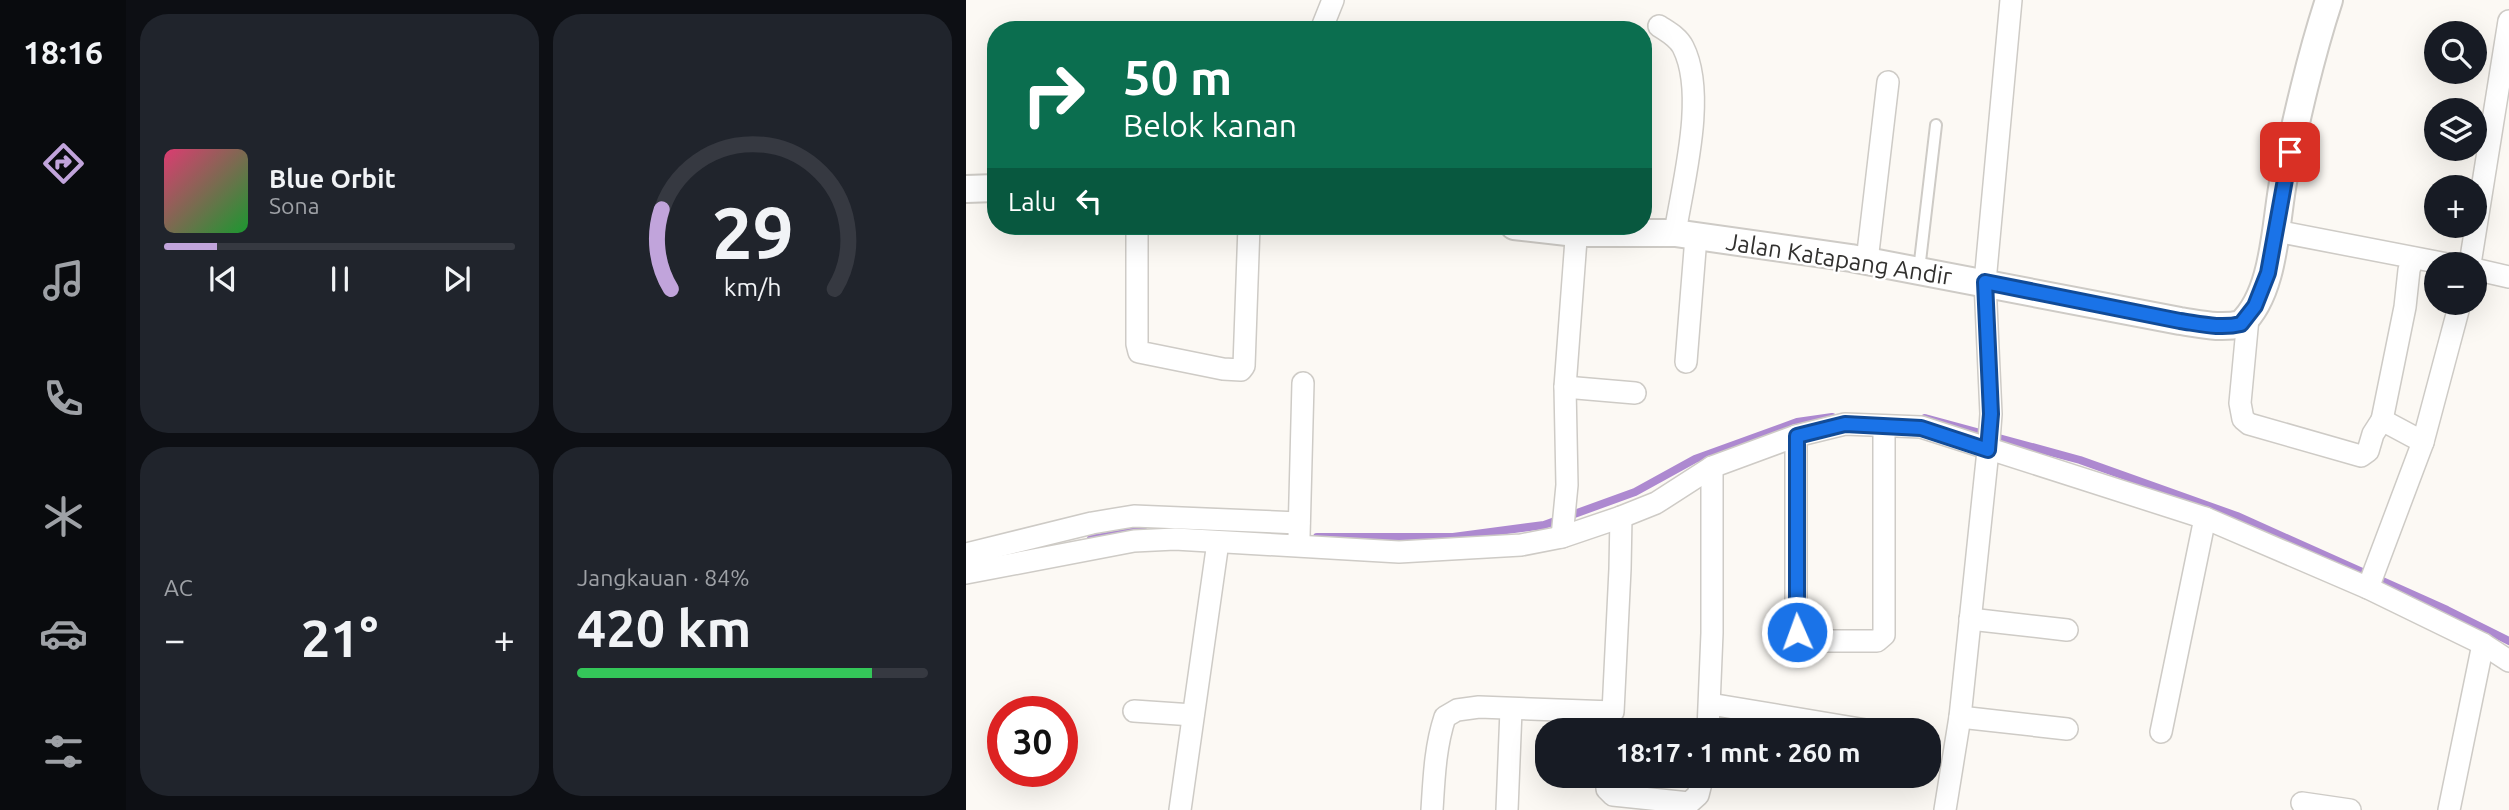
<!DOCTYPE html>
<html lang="id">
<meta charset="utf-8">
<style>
body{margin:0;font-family:Ubuntu,sans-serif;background:#20242c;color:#f1f3f6;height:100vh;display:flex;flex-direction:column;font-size:26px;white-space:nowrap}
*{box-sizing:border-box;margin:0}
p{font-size:23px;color:#9ea1a6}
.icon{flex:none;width:38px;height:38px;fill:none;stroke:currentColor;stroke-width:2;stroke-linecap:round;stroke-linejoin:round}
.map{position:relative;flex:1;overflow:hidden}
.sheet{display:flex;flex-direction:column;gap:14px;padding:14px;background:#0d0f14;width:840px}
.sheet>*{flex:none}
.banner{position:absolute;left:21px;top:21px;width:665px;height:214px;border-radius:28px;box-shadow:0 7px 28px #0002;background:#0b6e4f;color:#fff;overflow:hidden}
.fabs{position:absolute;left:1458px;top:21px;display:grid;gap:14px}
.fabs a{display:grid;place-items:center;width:63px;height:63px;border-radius:50%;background:#171b24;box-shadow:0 7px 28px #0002;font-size:35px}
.speed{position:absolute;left:21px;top:696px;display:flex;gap:14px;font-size:35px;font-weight:700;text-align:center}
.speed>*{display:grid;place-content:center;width:91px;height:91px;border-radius:50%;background:#171b24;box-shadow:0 7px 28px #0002;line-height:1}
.speed .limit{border:10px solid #d22;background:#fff;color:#111}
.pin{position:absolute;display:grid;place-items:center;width:60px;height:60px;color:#fff;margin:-30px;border-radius:14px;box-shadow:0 4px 10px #0006}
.me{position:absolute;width:77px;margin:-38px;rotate:358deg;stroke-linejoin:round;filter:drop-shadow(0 0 5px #0008)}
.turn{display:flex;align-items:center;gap:24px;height:147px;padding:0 21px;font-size:32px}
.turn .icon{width:91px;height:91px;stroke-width:2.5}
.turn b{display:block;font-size:49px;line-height:60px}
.then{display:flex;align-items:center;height:66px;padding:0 21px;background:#0003;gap:14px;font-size:26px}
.big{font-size:52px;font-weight:700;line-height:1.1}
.sheet .widget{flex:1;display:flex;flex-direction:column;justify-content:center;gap:10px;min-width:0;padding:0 24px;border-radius:28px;background:#20242c}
.sheet .dial{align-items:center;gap:0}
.dial svg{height:182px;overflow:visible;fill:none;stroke:#363941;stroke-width:7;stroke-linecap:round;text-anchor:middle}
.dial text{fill:#f1f3f6;stroke:none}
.song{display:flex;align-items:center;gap:21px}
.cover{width:84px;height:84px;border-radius:10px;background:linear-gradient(135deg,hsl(340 70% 55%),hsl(130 70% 35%))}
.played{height:7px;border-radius:4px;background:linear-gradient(90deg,#c1a4db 15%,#363941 15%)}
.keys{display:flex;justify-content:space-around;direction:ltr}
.heat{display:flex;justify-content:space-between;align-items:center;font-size:38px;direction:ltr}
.charge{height:10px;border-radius:5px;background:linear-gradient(90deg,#34c759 84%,#363941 0)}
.sheet .tiles{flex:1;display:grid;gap:14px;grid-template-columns:repeat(2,1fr)}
.trip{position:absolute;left:569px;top:718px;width:406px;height:70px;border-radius:28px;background:#171b24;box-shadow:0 7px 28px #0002;font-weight:700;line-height:70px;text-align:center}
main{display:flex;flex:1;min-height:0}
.dock{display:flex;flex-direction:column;width:126px;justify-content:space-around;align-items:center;background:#090b0e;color:#9ea1a6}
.dock .icon{width:49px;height:49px}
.dock .active{color:#c1a4db}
.dock b{font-size:32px;color:#f1f3f6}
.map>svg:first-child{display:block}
</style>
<main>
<nav class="dock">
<b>18:16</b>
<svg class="icon active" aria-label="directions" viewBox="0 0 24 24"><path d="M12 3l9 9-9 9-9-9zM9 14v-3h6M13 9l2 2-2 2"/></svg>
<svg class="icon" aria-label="music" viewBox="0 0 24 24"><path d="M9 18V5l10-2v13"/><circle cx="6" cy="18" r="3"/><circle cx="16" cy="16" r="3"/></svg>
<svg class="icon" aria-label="phone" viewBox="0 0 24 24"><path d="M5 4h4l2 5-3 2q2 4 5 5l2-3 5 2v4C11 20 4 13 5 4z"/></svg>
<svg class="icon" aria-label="climate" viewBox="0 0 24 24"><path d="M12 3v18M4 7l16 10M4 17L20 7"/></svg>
<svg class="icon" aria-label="car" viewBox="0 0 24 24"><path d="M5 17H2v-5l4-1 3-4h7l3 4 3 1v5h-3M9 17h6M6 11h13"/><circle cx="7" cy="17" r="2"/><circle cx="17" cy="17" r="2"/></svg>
<svg class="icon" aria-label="filters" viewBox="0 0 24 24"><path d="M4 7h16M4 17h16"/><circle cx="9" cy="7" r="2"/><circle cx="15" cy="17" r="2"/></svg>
</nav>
<section class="sheet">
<div class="tiles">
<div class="widget">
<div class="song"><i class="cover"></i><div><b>Blue Orbit</b><p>Sona</p></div></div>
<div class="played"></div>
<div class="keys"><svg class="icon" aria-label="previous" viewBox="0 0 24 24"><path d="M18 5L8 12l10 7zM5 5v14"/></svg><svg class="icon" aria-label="pause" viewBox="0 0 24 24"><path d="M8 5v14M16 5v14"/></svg><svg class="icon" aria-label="next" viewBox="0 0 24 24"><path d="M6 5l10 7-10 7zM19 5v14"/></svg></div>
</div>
<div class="widget dial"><svg viewBox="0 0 100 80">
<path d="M14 69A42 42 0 1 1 86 69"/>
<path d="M14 69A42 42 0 0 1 10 34" stroke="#c1a4db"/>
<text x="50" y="56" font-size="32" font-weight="700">29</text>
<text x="50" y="72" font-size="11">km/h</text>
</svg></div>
<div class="widget"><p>AC</p>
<div class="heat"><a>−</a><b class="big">21°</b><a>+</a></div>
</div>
<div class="widget"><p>Jangkauan · 84%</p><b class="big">420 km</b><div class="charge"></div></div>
</div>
</section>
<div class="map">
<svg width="1543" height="810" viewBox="0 0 1543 810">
<rect width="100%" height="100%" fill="#fcf9f4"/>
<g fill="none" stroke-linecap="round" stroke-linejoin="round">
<!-- stream -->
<g stroke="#ad89d0" stroke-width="8">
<path d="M 959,418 L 1114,460 L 1271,516 L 1481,610 L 1543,641"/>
<path d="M 215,529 L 268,532"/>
<path d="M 351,537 L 487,537 L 578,525 L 669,492 L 729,459 L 831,422 L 866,417"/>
<path d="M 125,539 L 177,530"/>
</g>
<defs>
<path id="service" d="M 953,270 L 970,125"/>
<g id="minor">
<path d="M 693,26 C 702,32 712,37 717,47 C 741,94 717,182 709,233"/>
<path d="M 355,30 L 367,0"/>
<path d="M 171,226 L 171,344 L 173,352 L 257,369 L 275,370 L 278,366 L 283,226"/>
<path d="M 1310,231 L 1481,264"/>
<path d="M 901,261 L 922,82"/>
<path d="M 1504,264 L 1543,21"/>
<path d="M 1508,269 L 1543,277"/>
<path d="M 1282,318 L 1274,403 L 1277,419 L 1283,424 L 1395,456 L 1402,451 L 1407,434 L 1416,420 L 1457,442"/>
<path d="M 720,362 L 730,237"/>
<path d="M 599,387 L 669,393"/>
<path d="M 1416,420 L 1439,307 L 1443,270 L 1447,258"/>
<path d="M 830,436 L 830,623 L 832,636 L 838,641 L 911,641 L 918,635 L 918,426"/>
<path d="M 333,537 L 337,383"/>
<path d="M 596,537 L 601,485 L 599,387 L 611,226"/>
<path d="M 0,554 L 126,523 L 168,516 L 333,523"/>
<path d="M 0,573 L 168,541 L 209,539 L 433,552 L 555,545 L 596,537 L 655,517 L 690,503 L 746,467 L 830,436 L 879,424 L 955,427 L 1239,518 L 1402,588 L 1517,644 L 1543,661"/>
<path d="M 1402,588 L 1457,442 L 1494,303"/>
<path d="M 1004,619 L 1101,630"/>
<path d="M 744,704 L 900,730"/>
<path d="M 168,711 L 227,715"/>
<path d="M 994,717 L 1101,729"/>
<path d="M 742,730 L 746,633 L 746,467"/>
<path d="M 1195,732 L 1239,518"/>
<path d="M 641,775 L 641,789 L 647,795 L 723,803 L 732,795 L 737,775"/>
<path d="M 1336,803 L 1384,810"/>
<path d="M 214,810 L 252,542"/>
<path d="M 466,810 C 468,779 469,747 479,717 L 491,710 L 513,707 L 647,712 L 654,569 L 655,517"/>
<path d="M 541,810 L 545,710"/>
<path d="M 979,810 L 994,717 L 1023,441 L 1025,414 L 1019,282 L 1045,0"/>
<path d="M 1483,810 L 1517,644"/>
</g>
<g id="tertiary">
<path d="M 0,189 L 30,188"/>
<path d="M 548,226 L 610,233 L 709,233 L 885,258 L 1214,321 C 1235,324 1255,329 1275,324 C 1310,292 1309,221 1318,177 C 1331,117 1344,58 1363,0"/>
</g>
</defs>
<!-- service casing -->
<use href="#service" stroke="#cecbc6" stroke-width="14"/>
<!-- minor casing -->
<use href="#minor" stroke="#cecbc6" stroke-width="24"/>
<!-- tertiary casing -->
<use href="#tertiary" stroke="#cecbc6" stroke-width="30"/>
<!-- service -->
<use href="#service" stroke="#fff" stroke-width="10"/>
<!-- minor -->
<use href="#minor" stroke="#fff" stroke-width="21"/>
<!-- tertiary -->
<use href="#tertiary" stroke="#fff" stroke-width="26"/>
</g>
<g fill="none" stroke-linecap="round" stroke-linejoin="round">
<defs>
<path id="route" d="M 831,632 L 831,436 L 879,424 L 955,428 L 1022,450 L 1025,414 L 1019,282 L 1214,321 C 1235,324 1255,329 1275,324 L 1289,306 L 1302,273 L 1324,152"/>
</defs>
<!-- route casing -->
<use href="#route" stroke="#114b97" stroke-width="18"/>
<!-- route -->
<use href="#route" stroke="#1a73e8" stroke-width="12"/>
</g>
<g text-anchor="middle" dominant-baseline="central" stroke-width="5" stroke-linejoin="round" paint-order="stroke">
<!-- street labels -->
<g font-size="24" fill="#32312f" stroke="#fff">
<text transform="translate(873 259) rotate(9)">Jalan Katapang Andir</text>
</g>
</g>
</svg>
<div class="fabs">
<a><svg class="icon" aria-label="search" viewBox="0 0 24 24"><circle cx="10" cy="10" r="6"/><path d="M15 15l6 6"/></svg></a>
<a><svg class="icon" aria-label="layers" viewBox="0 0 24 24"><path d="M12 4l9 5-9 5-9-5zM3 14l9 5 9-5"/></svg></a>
<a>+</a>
<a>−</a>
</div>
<div class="speed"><div class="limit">30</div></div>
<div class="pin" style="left:1324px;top:152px;background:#d93025"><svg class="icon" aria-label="arrive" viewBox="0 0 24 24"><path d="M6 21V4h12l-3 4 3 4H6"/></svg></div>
<svg class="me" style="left:831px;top:632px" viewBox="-20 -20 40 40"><circle r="17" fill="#1a73e8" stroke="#fff" stroke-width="3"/><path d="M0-11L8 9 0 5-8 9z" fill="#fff"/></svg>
<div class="trip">18:17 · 1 mnt · 260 m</div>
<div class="banner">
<div class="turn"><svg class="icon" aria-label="right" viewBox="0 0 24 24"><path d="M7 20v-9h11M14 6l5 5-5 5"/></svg><div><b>50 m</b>Belok kanan</div></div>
<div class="then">Lalu<svg class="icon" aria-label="left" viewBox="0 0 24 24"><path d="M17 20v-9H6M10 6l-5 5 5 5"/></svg></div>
</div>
</div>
</main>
